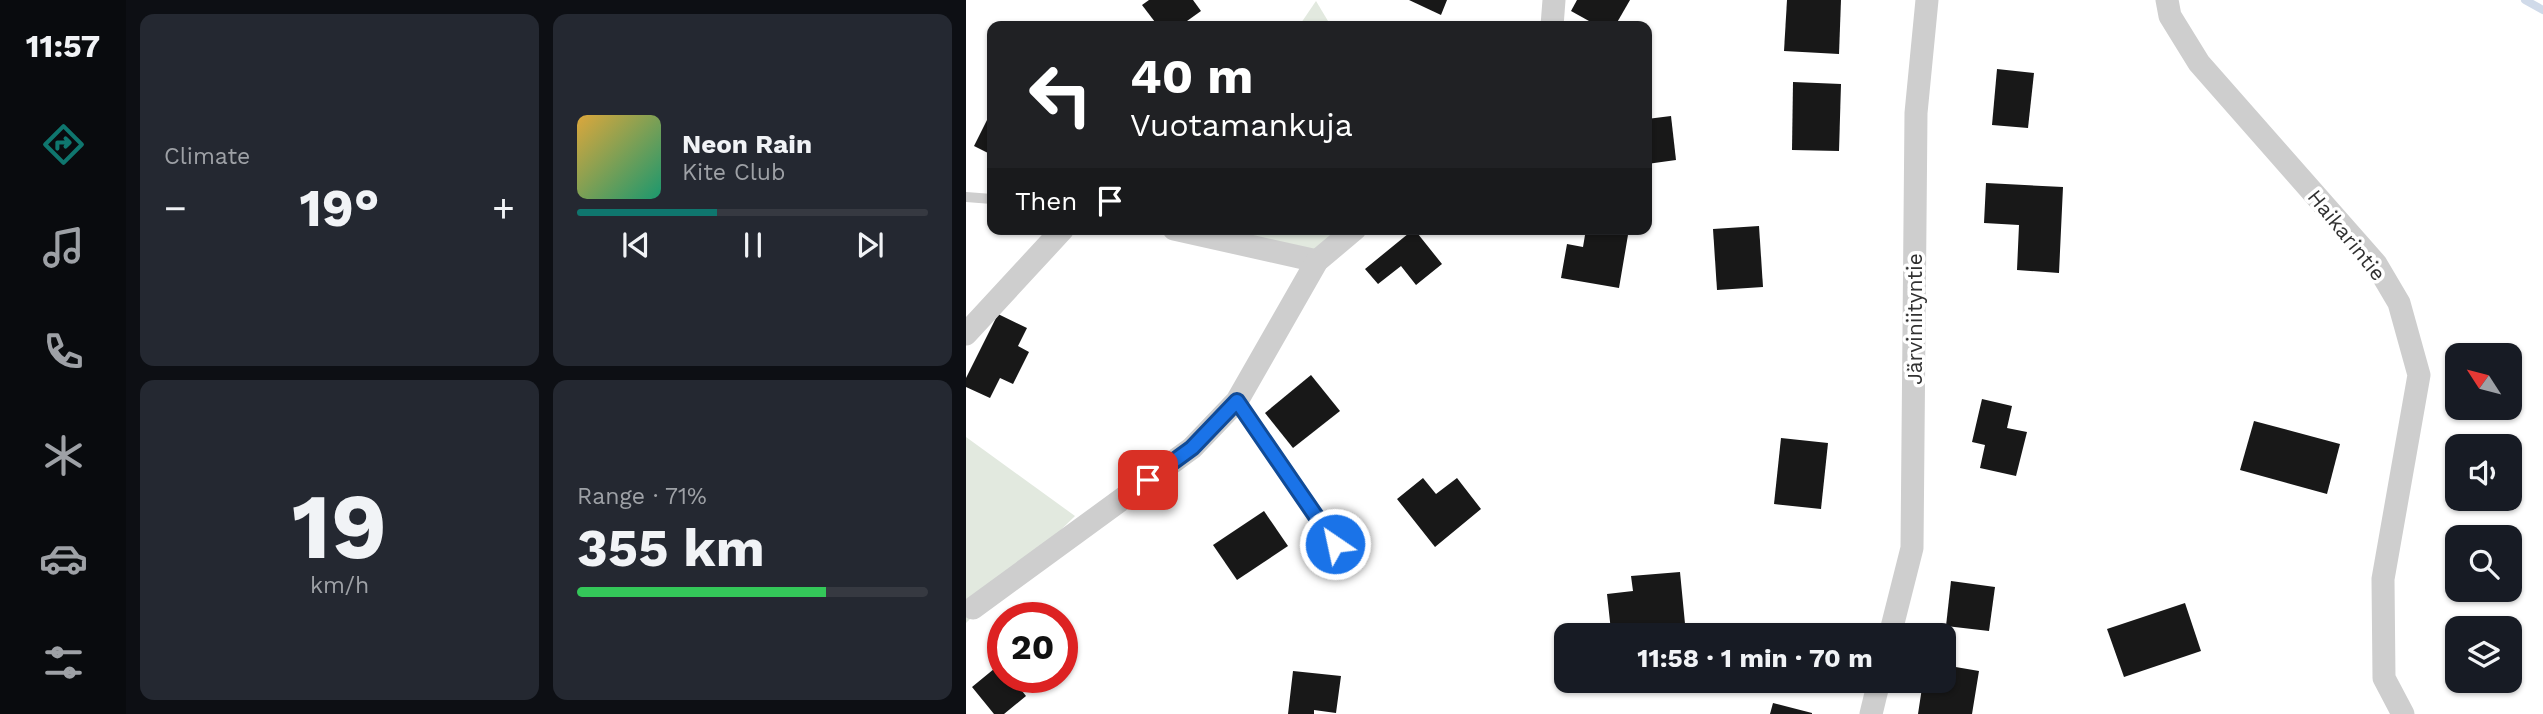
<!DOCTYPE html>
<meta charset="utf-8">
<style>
body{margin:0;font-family:"Work Sans",sans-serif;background:#242831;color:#f1f3f6;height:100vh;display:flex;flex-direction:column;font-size:26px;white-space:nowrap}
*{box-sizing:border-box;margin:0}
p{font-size:23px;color:#9ea1a6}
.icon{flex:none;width:38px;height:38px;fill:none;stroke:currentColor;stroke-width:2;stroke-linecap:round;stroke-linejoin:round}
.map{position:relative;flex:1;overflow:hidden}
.side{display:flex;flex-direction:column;gap:14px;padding:14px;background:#0d0f14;width:840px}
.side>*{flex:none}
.guide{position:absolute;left:21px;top:21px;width:665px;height:214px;border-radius:14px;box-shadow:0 2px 5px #0004;background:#202124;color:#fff;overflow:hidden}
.needle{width:46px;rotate:306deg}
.controls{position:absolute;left:1479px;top:343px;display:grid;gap:14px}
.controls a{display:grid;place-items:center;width:77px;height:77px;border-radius:14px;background:#171b24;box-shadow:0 2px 5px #0004;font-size:35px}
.speed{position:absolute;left:21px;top:602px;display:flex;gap:14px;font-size:35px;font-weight:700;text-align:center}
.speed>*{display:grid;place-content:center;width:91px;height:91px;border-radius:50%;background:#171b24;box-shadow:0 2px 5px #0004;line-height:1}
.speed .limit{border:10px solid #d22;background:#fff;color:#111}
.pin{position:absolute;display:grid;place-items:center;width:60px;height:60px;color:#fff;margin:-30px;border-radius:14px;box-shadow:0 4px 10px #0006}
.me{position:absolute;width:77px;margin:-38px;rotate:326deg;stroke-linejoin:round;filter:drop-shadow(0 0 5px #0008)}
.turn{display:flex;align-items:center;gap:24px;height:147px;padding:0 28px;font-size:32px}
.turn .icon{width:91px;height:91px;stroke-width:2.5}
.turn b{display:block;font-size:49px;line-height:60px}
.then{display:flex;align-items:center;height:66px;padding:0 28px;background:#0003;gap:14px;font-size:26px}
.big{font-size:52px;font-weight:700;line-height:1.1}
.side .tile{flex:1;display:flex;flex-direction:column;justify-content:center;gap:10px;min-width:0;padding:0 24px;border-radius:14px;background:#242831}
.side .dial{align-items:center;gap:0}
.dial b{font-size:91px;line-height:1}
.song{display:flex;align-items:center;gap:21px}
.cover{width:84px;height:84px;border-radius:10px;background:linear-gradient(135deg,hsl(40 70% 55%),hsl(160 70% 35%))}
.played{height:7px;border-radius:4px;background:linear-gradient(90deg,#0f766e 40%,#363941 40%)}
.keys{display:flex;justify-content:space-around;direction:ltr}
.heat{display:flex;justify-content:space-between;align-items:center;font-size:38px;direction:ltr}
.charge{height:10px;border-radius:5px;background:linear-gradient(90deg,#34c759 71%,#363941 0)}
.side .tiles{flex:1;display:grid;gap:14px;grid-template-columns:repeat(2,1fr)}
.trip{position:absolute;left:588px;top:623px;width:402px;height:70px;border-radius:14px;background:#171b24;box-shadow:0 2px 5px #0004;font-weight:700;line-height:70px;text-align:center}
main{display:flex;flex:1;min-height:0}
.tabs{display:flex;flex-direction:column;width:126px;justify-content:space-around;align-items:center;background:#090b0e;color:#9ea1a6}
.tabs .icon{width:49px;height:49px}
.tabs .selected{color:#0f766e}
.tabs b{font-size:32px;color:#f1f3f6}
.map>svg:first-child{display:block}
</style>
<main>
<nav class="tabs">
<b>11:57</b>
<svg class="icon selected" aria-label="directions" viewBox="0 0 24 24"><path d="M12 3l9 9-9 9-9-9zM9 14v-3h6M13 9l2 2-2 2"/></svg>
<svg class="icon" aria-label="music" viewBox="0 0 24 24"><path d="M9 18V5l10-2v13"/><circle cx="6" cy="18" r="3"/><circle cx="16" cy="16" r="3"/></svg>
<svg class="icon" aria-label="phone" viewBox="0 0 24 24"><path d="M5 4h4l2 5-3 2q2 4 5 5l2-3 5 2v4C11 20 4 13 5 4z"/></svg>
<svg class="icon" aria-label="climate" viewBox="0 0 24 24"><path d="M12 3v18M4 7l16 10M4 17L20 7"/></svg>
<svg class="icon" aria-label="car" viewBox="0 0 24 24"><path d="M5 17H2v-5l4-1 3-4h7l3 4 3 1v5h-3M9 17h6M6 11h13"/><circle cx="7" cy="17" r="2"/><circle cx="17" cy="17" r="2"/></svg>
<svg class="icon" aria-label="filters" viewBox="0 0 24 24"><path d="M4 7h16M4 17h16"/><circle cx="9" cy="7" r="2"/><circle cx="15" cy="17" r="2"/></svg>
</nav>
<section class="side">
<div class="tiles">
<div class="tile"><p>Climate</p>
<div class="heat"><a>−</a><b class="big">19°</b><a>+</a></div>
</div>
<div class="tile">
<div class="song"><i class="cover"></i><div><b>Neon Rain</b><p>Kite Club</p></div></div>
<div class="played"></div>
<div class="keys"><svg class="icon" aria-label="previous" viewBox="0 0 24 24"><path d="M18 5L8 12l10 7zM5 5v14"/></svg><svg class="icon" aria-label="pause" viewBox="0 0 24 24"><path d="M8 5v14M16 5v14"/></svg><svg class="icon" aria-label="next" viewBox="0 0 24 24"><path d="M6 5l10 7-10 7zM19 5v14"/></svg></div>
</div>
<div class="tile dial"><b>19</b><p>km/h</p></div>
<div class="tile"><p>Range · 71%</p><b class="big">355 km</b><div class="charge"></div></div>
</div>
</section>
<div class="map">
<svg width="1577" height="714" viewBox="0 0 1577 714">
<rect width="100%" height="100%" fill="#fff"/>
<!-- green -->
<g fill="#e2e9df">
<path d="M 350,1 L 365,26 L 333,26 Z"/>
<path d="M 172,229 L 380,229 L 340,259 Z"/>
<path d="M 0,437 L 109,516 L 0,623 Z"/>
</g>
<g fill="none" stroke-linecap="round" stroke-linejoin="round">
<!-- stream -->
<path stroke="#d0dae9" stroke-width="8" d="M 1559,0 L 1577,10"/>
</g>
<!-- building -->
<g fill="#181818">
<path d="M 183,0 L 227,0 L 235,11 L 214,26 L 192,26 L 176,5 Z"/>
<path d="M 443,0 L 481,0 L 475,15 Z"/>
<path d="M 611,0 L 664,0 L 649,26 L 632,26 L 605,11 Z"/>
<path d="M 821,0 L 875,0 L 873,54 L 818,51 Z"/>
<path d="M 1031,69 L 1068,73 L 1062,128 L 1026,125 Z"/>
<path d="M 827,82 L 875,84 L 873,151 L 826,150 Z"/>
<path d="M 26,110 L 26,155 L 8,146 Z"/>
<path d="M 705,116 L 710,160 L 681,164 L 681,119 Z"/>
<path d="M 1020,183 L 1097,187 L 1093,273 L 1051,270 L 1053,225 L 1018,223 Z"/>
<path d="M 793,226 L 797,287 L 751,290 L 747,229 Z"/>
<path d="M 448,229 L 476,264 L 450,285 L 435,266 L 412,284 L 399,269 Z"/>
<path d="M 620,229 L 663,229 L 653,288 L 595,278 L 601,244 L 617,247 Z"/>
<path d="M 32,314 L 61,328 L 52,346 L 63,352 L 47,384 L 34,378 L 24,398 L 0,387 L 0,378 Z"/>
<path d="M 345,375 L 374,411 L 327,448 L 299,413 Z"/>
<path d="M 1016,399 L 1046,406 L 1041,428 L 1061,432 L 1050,476 L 1014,468 L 1019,445 L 1006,442 Z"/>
<path d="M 1288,421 L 1374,444 L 1361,494 L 1274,470 Z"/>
<path d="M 815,438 L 862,443 L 855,509 L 808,504 Z"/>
<path d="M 457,478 L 470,494 L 491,478 L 515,509 L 469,547 L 431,499 Z"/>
<path d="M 298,511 L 322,546 L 271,580 L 247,545 Z"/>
<path d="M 714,572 L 720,634 L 677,635 L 676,628 L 645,631 L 641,594 L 667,591 L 665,576 Z"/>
<path d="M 985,581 L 1029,587 L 1023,631 L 980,626 Z"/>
<path d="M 1219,603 L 1235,651 L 1158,677 L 1141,629 Z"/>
<path d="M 34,664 L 37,677 L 45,677 L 60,696 L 38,714 L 28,714 L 6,687 Z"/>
<path d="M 978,665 L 1013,671 L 1006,714 L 952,714 L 957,681 L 978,681 Z"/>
<path d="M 327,671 L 375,676 L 370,713 L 348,710 L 348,714 L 322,714 Z"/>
<path d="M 807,703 L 846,713 L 846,714 L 804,714 Z"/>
</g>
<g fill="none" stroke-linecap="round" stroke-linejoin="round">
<!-- service -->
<g stroke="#cecece" stroke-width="10">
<path d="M 0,197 L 26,199"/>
<path d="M 271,401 L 369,544"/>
</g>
<!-- minor -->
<g stroke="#cecece" stroke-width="23">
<path d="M 1201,0 L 1204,16 L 1233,63 L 1410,264 L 1433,303 L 1453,375 L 1417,579 L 1418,678 L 1437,714"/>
<path d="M 586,26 L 588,0"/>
<path d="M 208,229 L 351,261"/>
<path d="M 0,334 L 97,229"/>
<path d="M 7,608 L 226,448 L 271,401 L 351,261 L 389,229"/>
<path d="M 924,635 L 946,548 L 950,113 L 961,0"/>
<path d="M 905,714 L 913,681"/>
</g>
</g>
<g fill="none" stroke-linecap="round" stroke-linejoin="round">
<defs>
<path id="route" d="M 182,480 L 226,448 L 271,401 L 369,544"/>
</defs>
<!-- route casing -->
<use href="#route" stroke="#114b97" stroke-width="18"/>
<!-- route -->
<use href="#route" stroke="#1a73e8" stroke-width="12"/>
</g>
<g text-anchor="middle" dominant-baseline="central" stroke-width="7" stroke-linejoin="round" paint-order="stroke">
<!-- street labels -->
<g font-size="21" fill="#313131" stroke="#fff">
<text transform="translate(1381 235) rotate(51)">Haikarintie</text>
<text transform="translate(948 319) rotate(-90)">Järviniityntie</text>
</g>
</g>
</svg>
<div class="controls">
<a><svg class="needle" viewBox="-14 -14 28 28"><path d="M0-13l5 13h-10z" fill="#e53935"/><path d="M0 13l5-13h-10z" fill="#9ea1a6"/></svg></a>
<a><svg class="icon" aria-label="sound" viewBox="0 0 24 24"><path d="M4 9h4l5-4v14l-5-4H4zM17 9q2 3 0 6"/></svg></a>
<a><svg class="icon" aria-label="search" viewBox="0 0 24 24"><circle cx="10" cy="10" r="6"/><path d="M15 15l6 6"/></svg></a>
<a><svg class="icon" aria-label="layers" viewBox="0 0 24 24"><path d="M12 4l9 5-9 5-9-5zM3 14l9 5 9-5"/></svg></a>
</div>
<div class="speed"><div class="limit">20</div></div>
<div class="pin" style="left:182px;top:480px;background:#d93025"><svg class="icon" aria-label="arrive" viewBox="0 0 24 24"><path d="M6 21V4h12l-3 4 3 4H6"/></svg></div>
<svg class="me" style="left:369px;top:544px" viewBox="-20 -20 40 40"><circle r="17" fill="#1a73e8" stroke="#fff" stroke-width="3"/><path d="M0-11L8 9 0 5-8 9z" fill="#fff"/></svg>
<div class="trip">11:58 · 1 min · 70 m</div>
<div class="guide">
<div class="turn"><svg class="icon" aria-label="left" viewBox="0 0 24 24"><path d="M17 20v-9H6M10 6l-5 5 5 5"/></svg><div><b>40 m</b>Vuotamankuja</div></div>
<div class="then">Then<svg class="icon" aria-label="arrive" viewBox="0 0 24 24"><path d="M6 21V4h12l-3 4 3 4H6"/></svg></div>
</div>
</div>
</main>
